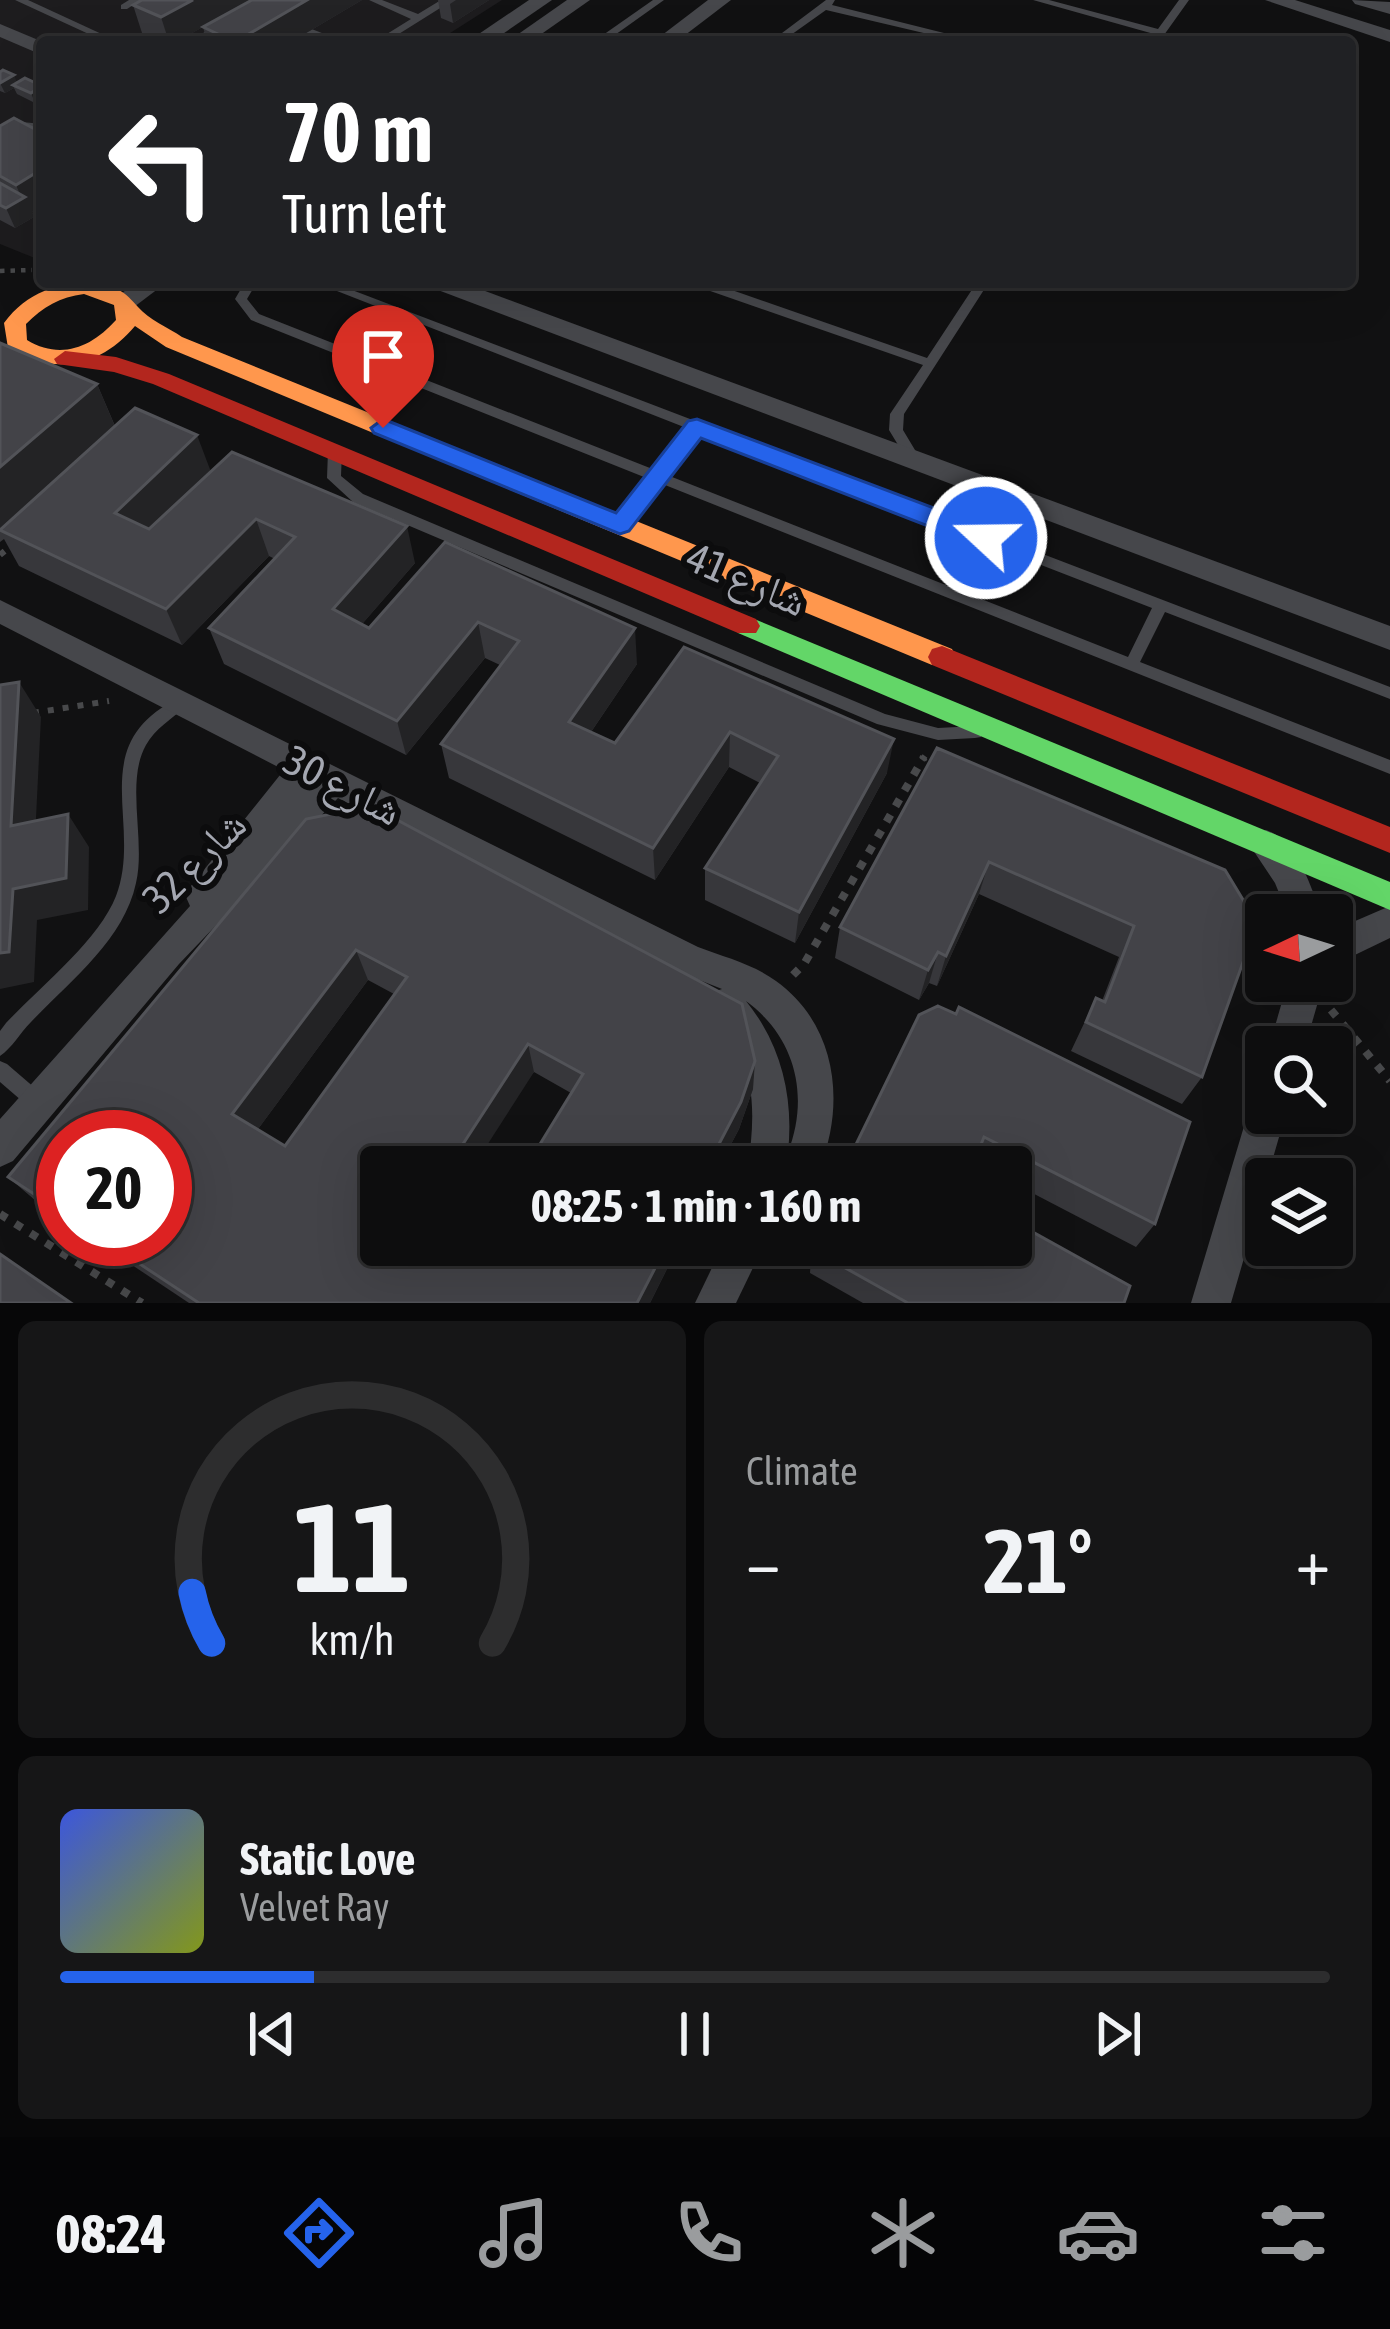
<!DOCTYPE html>
<meta charset="utf-8">
<style>
body{margin:0;font-family:"Asap Condensed","Noto Naskh Arabic",sans-serif;background:#161617;color:#f1f3f6;height:100vh;display:flex;flex-direction:column;font-size:45px;white-space:nowrap}
*{box-sizing:border-box;margin:0}
p{font-size:39px;color:#9a9c9e}
.icon{flex:none;width:66px;height:66px;fill:none;stroke:currentColor;stroke-width:2;stroke-linecap:round;stroke-linejoin:round}
.map{position:relative;height:1303px;overflow:hidden}
.panel{display:flex;flex-direction:column;gap:18px;padding:18px;background:#070708;flex:1}
.panel>*{flex:none}
.top-card{position:absolute;left:36px;top:36px;width:1320px;height:252px;border-radius:12px;box-shadow:0 12px 48px #0002,0 0 0 3px #2d2d2e;background:#202124;color:#fff;overflow:hidden}
.needle{width:78px;rotate:266deg}
.tools{position:absolute;left:1245px;top:894px;display:grid;gap:24px}
.tools a{display:grid;place-items:center;width:108px;height:108px;border-radius:12px;background:#0d0d0e;box-shadow:0 12px 48px #0002,0 0 0 3px #2d2d2e;font-size:60px}
.speed{position:absolute;left:36px;top:1110px;display:flex;gap:24px;font-size:60px;font-weight:700;text-align:center}
.speed>*{display:grid;place-content:center;width:156px;height:156px;border-radius:50%;background:#0d0d0e;box-shadow:0 12px 48px #0002,0 0 0 3px #2d2d2e;line-height:1}
.speed .limit{border:18px solid #d22;background:#fff;color:#111}
.pin{position:absolute;display:grid;place-items:center;width:102px;height:102px;color:#fff;margin:-123px -51px;border-radius:50% 50% 50% 0;rotate:-45deg;box-shadow:0 0 12px #0007}
.pin .icon{rotate:45deg}
.me{position:absolute;width:132px;margin:-66px;rotate:291deg;stroke-linejoin:round;filter:drop-shadow(0 0 9px #0008)}
.turn{display:flex;align-items:center;gap:42px;height:252px;padding:0 48px;font-size:54px}
.turn .icon{width:156px;height:156px;stroke-width:2.5}
.turn b{display:block;font-size:84px;line-height:102px}
.big{font-size:90px;font-weight:700;line-height:1.1}
.panel .card{flex:1;display:flex;flex-direction:column;justify-content:center;gap:18px;min-width:0;padding:0 42px;border-radius:18px;background:#161617}
.panel .dial{align-items:center;gap:0}
.dial svg{height:312px;overflow:visible;fill:none;stroke:#2d2d2e;stroke-width:7;stroke-linecap:round;text-anchor:middle}
.dial text{fill:#f1f3f6;stroke:none}
.song{display:flex;align-items:center;gap:36px}
.cover{width:144px;height:144px;border-radius:18px;background:linear-gradient(135deg,hsl(230 70% 55%),hsl(70 70% 35%))}
.played{height:12px;border-radius:6px;background:linear-gradient(90deg,#2563eb 20%,#2d2d2e 20%)}
.keys{display:flex;justify-content:space-around;direction:ltr}
.heat{display:flex;justify-content:space-between;align-items:center;font-size:66px;direction:ltr}
.panel .tiles{flex:1;display:grid;gap:18px;grid-template-columns:1fr 1fr}
.card:last-child{grid-column:span 2}
.trip{position:absolute;left:360px;top:1146px;width:672px;height:120px;border-radius:12px;background:#0d0d0e;box-shadow:0 12px 48px #0002,0 0 0 3px #2d2d2e;font-weight:700;line-height:120px;text-align:center}
.tabs{display:flex;height:192px;justify-content:space-around;align-items:center;background:#050506;color:#9a9c9e}
.tabs .icon{width:84px;height:84px}
.tabs .active{color:#2563eb}
.tabs b{font-size:54px;color:#f1f3f6}
.map>svg:first-child{display:block}
</style>
<div class="map">
<svg width="1390" height="1303" viewBox="0 0 1390 1303">
<rect width="100%" height="100%" fill="#111112"/>
<!-- built -->
<path fill="#1d1c1e" d="M 0,0 L 502,0 L 436,42 L 42,42 L 42,261 L 0,244 Z"/>
<g fill="none" stroke-linecap="round" stroke-linejoin="round">
<!-- path-far2 -->
<path stroke="#48494b" stroke-width="4.5" stroke-dasharray="4.5 6" stroke-linecap="butt" d="M 0,271 L 32,270"/>
<!-- path-far1 -->
<g stroke="#48494b" stroke-width="6" stroke-dasharray="6 9" stroke-linecap="butt">
<path d="M 0,555 L 13,544"/>
<path d="M 33,713 L 109,701"/>
<path d="M 922,760 L 925,756"/>
</g>
<!-- path -->
<g stroke="#48494b" stroke-width="8" stroke-dasharray="8 10" stroke-linecap="butt">
<path d="M 793,975 L 804,964 L 924,757"/>
<path d="M 1331,1010 L 1390,1081"/>
<path d="M 0,1214 L 142,1303"/>
</g>
<!-- lane -->
<g fill="#46474b" fill-rule="evenodd">
<path d="M 15,0 L 28,0 L 119,42 L 106,42 Z"/>
<path d="M 129,0 L 141,0 L 127,9 L 121,9 L 121,5 Z"/>
<path d="M 369,0 L 382,0 L 418,14 L 441,0 L 453,0 L 386,42 L 374,42 L 411,19 Z"/>
<path d="M 653,0 L 664,0 L 605,42 L 593,42 Z"/>
<path d="M 826,0 L 835,0 L 832,5 L 980,42 L 962,42 L 826,10 L 781,42 L 770,42 Z"/>
<path d="M 1033,0 L 1049,0 L 1158,29 L 1179,0 L 1189,0 L 1159,42 L 1150,40 L 1154,34 Z"/>
<path d="M 219,23 L 228,25 L 201,42 L 189,42 Z"/>
<path d="M 309,28 L 340,40 L 341,42 L 327,42 L 305,33 L 304,31 Z"/>
<path d="M 22,122 L 42,124 L 42,130 L 23,128 L 0,137 L 0,130 Z"/>
<path d="M 245,282 L 257,282 L 247,299 L 259,314 L 655,470 L 689,429 L 314,282 L 331,282 L 944,516 L 954,509 L 969,481 L 979,481 L 981,484 L 964,516 L 956,521 L 978,529 C 977,514 980,495 994,487 L 999,489 L 1001,492 L 991,513 L 993,535 L 1390,687 L 1390,699 L 1165,612 L 1140,662 L 1390,760 L 1390,774 L 660,483 L 625,529 L 615,529 L 613,525 L 615,521 L 649,479 L 251,320 L 235,299 ZM 700,433 L 1152,608 L 1128,657 L 667,475 Z"/>
<path d="M 691,282 L 709,282 L 927,358 L 977,282 L 989,282 L 904,414 L 903,430 L 921,460 L 914,465 L 909,463 L 889,430 L 890,414 L 923,365 L 693,285 Z"/>
<path d="M 335,446 L 342,451 L 341,476 L 363,494 L 885,714 L 938,728 L 975,726 L 981,727 L 983,732 L 981,737 L 975,738 L 938,740 L 877,724 L 353,502 L 327,478 L 328,451 Z"/>
<path d="M 181,697 L 186,699 L 189,703 L 186,707 C 172,718 155,729 146,745 C 125,782 146,841 136,883 C 124,940 69,982 31,1022 C 20,1033 12,1048 0,1056 L 0,1031 L 6,1023 C 39,988 99,940 116,896 C 144,822 82,744 181,697 Z"/>
<path d="M 0,1061 L 7,1064 L 43,1095 L 45,1101 L 43,1107 L 36,1110 L 29,1107 L 0,1082 Z"/>
</g>
<!-- street -->
<g fill="#46474b" fill-rule="evenodd">
<path d="M 529,0 L 552,0 L 491,42 L 467,42 Z"/>
<path d="M 567,0 L 590,0 L 530,42 L 507,42 Z"/>
<path d="M 708,0 L 731,0 L 676,42 L 653,42 Z"/>
<path d="M 1265,0 L 1295,0 L 1390,30 L 1390,42 Z"/>
<path d="M 1352,0 L 1390,2 L 1390,14 L 1355,4 Z"/>
<path d="M 0,24 L 43,42 L 42,55 L 0,37 Z"/>
<path d="M 138,282 L 167,282 L 134,307 L 116,307 L 116,297 Z"/>
<path d="M 426,282 L 461,282 L 1390,626 L 1390,650 L 430,287 Z"/>
<path d="M 0,600 L 698,947 C 724,957 753,964 776,981 C 836,1024 846,1102 820,1167 L 748,1167 C 753,1130 757,1088 739,1053 C 730,1035 716,1022 708,1004 L 713,992 L 722,989 L 674,970 L 338,798 L 179,964 L 13,1161 L 0,1167 L 0,1119 L 190,906 L 186,897 L 191,886 L 284,770 L 0,624 ZM 746,1001 C 795,1037 810,1095 788,1152 C 794,1097 781,1044 746,1001 Z"/>
<path d="M 1266,830 C 1298,841 1310,886 1322,915 L 1288,915 L 1275,883 L 1249,844 L 1254,834 Z"/>
<path d="M 1390,906 L 1390,938 L 1332,966 L 1332,931 Z"/>
<path d="M 1288,981 L 1324,981 L 1305,1047 L 1269,1047 Z"/>
<path d="M 1266,1095 L 1266,1113 L 1286,1113 L 1231,1303 L 1191,1303 L 1248,1113 L 1254,1100 Z"/>
<path d="M 723,1245 L 764,1245 L 736,1303 L 695,1303 Z"/>
</g>
<!-- fast -->
<path fill="#63d668" fill-rule="evenodd" d="M 747,616 L 1390,882 L 1390,910 L 738,633 L 734,626 L 738,619 Z"/>
<!-- slow -->
<path fill="#ff974d" fill-rule="evenodd" d="M 95,282 C 117,286 125,292 138,307 C 148,319 169,328 182,337 L 952,649 L 956,657 L 952,665 L 932,665 L 166,347 L 135,326 C 101,367 54,376 8,348 L 4,323 C 27,292 58,282 95,282 ZM 84,294 L 114,305 L 116,320 C 91,348 60,360 27,340 L 26,324 C 43,307 60,297 84,294 Z"/>
<!-- jam -->
<g fill="#b3261e" fill-rule="evenodd">
<path d="M 65,351 L 116,357 L 169,374 L 756,619 L 760,626 L 756,633 L 738,633 L 153,384 L 114,372 L 57,364 L 54,359 Z"/>
<path d="M 942,646 L 1390,827 L 1390,853 L 932,665 L 928,657 L 932,649 Z"/>
</g>
</g>
<!-- wall -->
<g fill="#37373b" fill-rule="evenodd">
<path d="M 251,0 L 176,42 L 161,42 L 142,33 L 133,5 Z"/>
<path d="M 252,0 L 362,0 L 291,42 L 207,42 L 203,27 Z"/>
<path d="M 438,0 L 489,0 L 453,23 L 441,18 Z"/>
<path d="M 0,72 L 17,82 L 42,86 L 42,99 L 35,103 L 17,94 L 14,88 L 5,93 L 0,91 Z"/>
<path d="M 0,126 L 36,129 L 42,126 L 42,206 L 32,212 L 34,217 L 15,228 L 0,220 Z"/>
<path d="M 0,343 L 97,384 L 115,426 L 211,472 L 415,563 L 362,624 L 369,628 L 445,542 L 637,664 L 591,732 L 615,743 L 684,647 L 887,773 L 795,943 L 705,900 L 705,868 L 760,783 L 729,767 L 655,880 L 449,778 L 441,744 L 500,665 L 485,658 L 406,755 L 224,664 L 209,628 L 275,559 L 269,556 L 182,645 L 19,566 L 4,539 L 0,542 Z"/>
<path d="M 937,748 L 1225,870 L 1202,1077 L 1182,1104 L 1071,1051 L 1096,998 L 1102,1001 L 1119,957 L 979,894 L 937,986 L 929,983 L 919,1000 L 835,958 L 840,927 Z"/>
<path d="M 306,819 L 753,1089 L 739,1129 L 719,1167 L 526,1167 L 571,1093 L 534,1072 L 381,1245 L 468,1260 L 478,1245 L 679,1245 L 650,1303 L 189,1303 L 93,1239 L 165,1239 L 63,1137 L 63,1219 L 36,1201 L 8,1177 ZM 368,980 L 394,994 L 285,1146 L 258,1129 Z"/>
<path d="M 919,1015 L 1155,1224 L 1136,1247 L 1011,1182 L 1011,1167 L 981,1167 L 973,1163 Z"/>
<path d="M 812,1245 L 1011,1245 L 1124,1303 L 863,1303 L 810,1273 Z"/>
</g>
<!-- shaded-wall -->
<g fill="#232325">
<path d="M 193,0 L 251,0 L 176,42 L 169,42 L 161,17 Z"/>
<path d="M 307,0 L 362,0 L 291,42 L 235,42 Z"/>
<path d="M 456,0 L 489,0 L 453,23 L 450,4 Z"/>
<path d="M 14,75 L 18,85 L 13,85 L 14,88 L 5,93 L 0,83 Z"/>
<path d="M 42,86 L 42,99 L 35,103 L 31,93 Z"/>
<path d="M 42,169 L 42,206 L 32,212 L 34,217 L 15,228 L 6,208 L 22,199 L 16,185 Z"/>
<path d="M 97,384 L 119,436 L 0,530 L 0,467 Z"/>
<path d="M 197,435 L 211,472 L 132,550 L 115,513 Z"/>
<path d="M 256,519 L 269,556 L 182,645 L 166,609 Z"/>
<path d="M 407,526 L 415,563 L 344,645 L 333,609 Z"/>
<path d="M 478,622 L 485,658 L 406,755 L 397,721 Z"/>
<path d="M 635,628 L 637,664 L 574,757 L 569,722 Z"/>
<path d="M 19,682 L 41,717 L 34,858 L 11,826 Z"/>
<path d="M 730,732 L 729,767 L 655,880 L 653,848 Z"/>
<path d="M 894,739 L 887,773 L 795,943 L 799,912 Z"/>
<path d="M 68,814 L 89,847 L 88,910 L 37,920 L 34,982 L 0,989 L 0,953 L 13,889 Z"/>
<path d="M 989,862 L 979,894 L 937,986 L 946,956 Z"/>
<path d="M 356,950 L 368,980 L 250,1140 L 232,1114 Z"/>
<path d="M 938,952 L 929,983 L 919,1000 L 928,970 Z"/>
<path d="M 528,1044 L 534,1072 L 473,1167 L 448,1167 Z"/>
<path d="M 755,1061 L 753,1089 L 739,1129 L 719,1167 L 707,1167 Z"/>
<path d="M 667,1245 L 679,1245 L 650,1303 L 637,1303 Z"/>
</g>
<!-- building -->
<g fill="#434348" stroke="#525358" stroke-width="3" fill-rule="evenodd">
<path d="M 142,0 L 193,0 L 161,17 L 133,5 Z"/>
<path d="M 252,0 L 307,0 L 235,42 L 203,27 Z"/>
<path d="M 3,70 L 14,75 L 0,83 L 0,72 Z"/>
<path d="M 25,78 L 42,86 L 31,93 L 13,85 Z"/>
<path d="M 14,118 L 42,133 L 42,169 L 16,185 L 0,176 L 0,126 Z"/>
<path d="M 0,183 L 25,197 L 6,208 L 0,205 Z"/>
<path d="M 0,343 L 97,384 L 0,467 Z"/>
<path d="M 135,408 L 197,435 L 115,513 L 149,529 L 232,452 L 407,526 L 333,609 L 369,628 L 445,542 L 635,628 L 569,722 L 615,743 L 684,647 L 894,739 L 799,912 L 705,868 L 778,756 L 730,732 L 653,848 L 441,744 L 519,641 L 478,622 L 397,721 L 209,628 L 295,537 L 256,519 L 166,609 L 0,530 Z"/>
<path d="M 19,682 L 11,826 L 68,814 L 66,878 L 13,889 L 9,952 L 0,953 L 0,685 Z"/>
<path d="M 937,748 L 1225,870 L 1257,923 L 1202,1077 L 1086,1022 L 1096,998 L 1105,1002 L 1134,926 L 989,862 L 946,956 L 938,952 L 928,970 L 840,927 Z"/>
<path d="M 371,806 L 742,1004 L 755,1061 L 741,1102 L 707,1167 L 526,1167 L 583,1074 L 528,1044 L 448,1167 L 381,1167 L 381,1245 L 444,1245 L 468,1260 L 478,1245 L 667,1245 L 637,1303 L 199,1303 L 102,1239 L 165,1239 L 165,1137 L 63,1137 L 63,1213 L 8,1177 L 306,819 ZM 356,950 L 407,977 L 285,1146 L 232,1114 Z"/>
<path d="M 938,1006 L 956,1014 L 959,1007 L 1190,1122 L 1155,1224 L 984,1137 L 972,1167 L 845,1167 L 919,1015 Z"/>
<path d="M 1011,1220 L 1130,1286 L 1124,1303 L 908,1303 L 815,1251 L 815,1245 L 1011,1245 Z"/>
<path d="M 0,1254 L 71,1303 L 0,1303 Z"/>
</g>
<!-- route -->
<path fill="#2563eb" stroke="#184099" stroke-width="3" d="M 383,419 L 616,513 L 688,421 L 697,419 L 995,531 L 999,538 L 995,545 L 977,545 L 701,438 L 629,531 L 620,534 L 374,433 L 371,428 Z"/>
<g text-anchor="middle" dominant-baseline="central" stroke-width="12" stroke-linejoin="round" paint-order="stroke">
<!-- street labels -->
<g font-size="42" fill="#a4a7b1" stroke="#0c0c0d">
<text transform="translate(747 579) rotate(23)">شارع 41</text>
<text transform="translate(343 785) rotate(27)">شارع 30</text>
<text transform="translate(194 861) rotate(-45)">شارع 32</text>
</g>
</g>
</svg>
<div class="tools">
<a><svg class="needle" viewBox="-14 -14 28 28"><path d="M0-13l5 13h-10z" fill="#e53935"/><path d="M0 13l5-13h-10z" fill="#9a9c9e"/></svg></a>
<a><svg class="icon" aria-label="search" viewBox="0 0 24 24"><circle cx="10" cy="10" r="6"/><path d="M15 15l6 6"/></svg></a>
<a><svg class="icon" aria-label="layers" viewBox="0 0 24 24"><path d="M12 4l9 5-9 5-9-5zM3 14l9 5 9-5"/></svg></a>
</div>
<div class="speed"><div class="limit">20</div></div>
<div class="pin" style="left:383px;top:428px;background:#d93025"><svg class="icon" aria-label="arrive" viewBox="0 0 24 24"><path d="M6 21V4h12l-3 4 3 4H6"/></svg></div>
<svg class="me" style="left:986px;top:538px" viewBox="-20 -20 40 40"><circle r="17" fill="#2563eb" stroke="#fff" stroke-width="3"/><path d="M0-11L8 9 0 5-8 9z" fill="#fff"/></svg>
<div class="trip">08:25 · 1 min · 160 m</div>
<div class="top-card">
<div class="turn"><svg class="icon" aria-label="left" viewBox="0 0 24 24"><path d="M17 20v-9H6M10 6l-5 5 5 5"/></svg><div><b>70 m</b>Turn left</div></div>
</div>
</div>
<section class="panel">
<div class="tiles">
<div class="card dial"><svg viewBox="0 0 100 80">
<path d="M14 69A42 42 0 1 1 86 69"/>
<path d="M14 69A42 42 0 0 1 9 56" stroke="#2563eb"/>
<text x="50" y="56" font-size="32" font-weight="700">11</text>
<text x="50" y="72" font-size="11">km/h</text>
</svg></div>
<div class="card"><p>Climate</p>
<div class="heat"><a>−</a><b class="big">21°</b><a>+</a></div>
</div>
<div class="card">
<div class="song"><i class="cover"></i><div><b>Static Love</b><p>Velvet Ray</p></div></div>
<div class="played"></div>
<div class="keys"><svg class="icon" aria-label="previous" viewBox="0 0 24 24"><path d="M18 5L8 12l10 7zM5 5v14"/></svg><svg class="icon" aria-label="pause" viewBox="0 0 24 24"><path d="M8 5v14M16 5v14"/></svg><svg class="icon" aria-label="next" viewBox="0 0 24 24"><path d="M6 5l10 7-10 7zM19 5v14"/></svg></div>
</div>
</div>
</section>
<nav class="tabs">
<b>08:24</b>
<svg class="icon active" aria-label="directions" viewBox="0 0 24 24"><path d="M12 3l9 9-9 9-9-9zM9 14v-3h6M13 9l2 2-2 2"/></svg>
<svg class="icon" aria-label="music" viewBox="0 0 24 24"><path d="M9 18V5l10-2v13"/><circle cx="6" cy="18" r="3"/><circle cx="16" cy="16" r="3"/></svg>
<svg class="icon" aria-label="phone" viewBox="0 0 24 24"><path d="M5 4h4l2 5-3 2q2 4 5 5l2-3 5 2v4C11 20 4 13 5 4z"/></svg>
<svg class="icon" aria-label="climate" viewBox="0 0 24 24"><path d="M12 3v18M4 7l16 10M4 17L20 7"/></svg>
<svg class="icon" aria-label="car" viewBox="0 0 24 24"><path d="M5 17H2v-5l4-1 3-4h7l3 4 3 1v5h-3M9 17h6M6 11h13"/><circle cx="7" cy="17" r="2"/><circle cx="17" cy="17" r="2"/></svg>
<svg class="icon" aria-label="filters" viewBox="0 0 24 24"><path d="M4 7h16M4 17h16"/><circle cx="9" cy="7" r="2"/><circle cx="15" cy="17" r="2"/></svg>
</nav>
